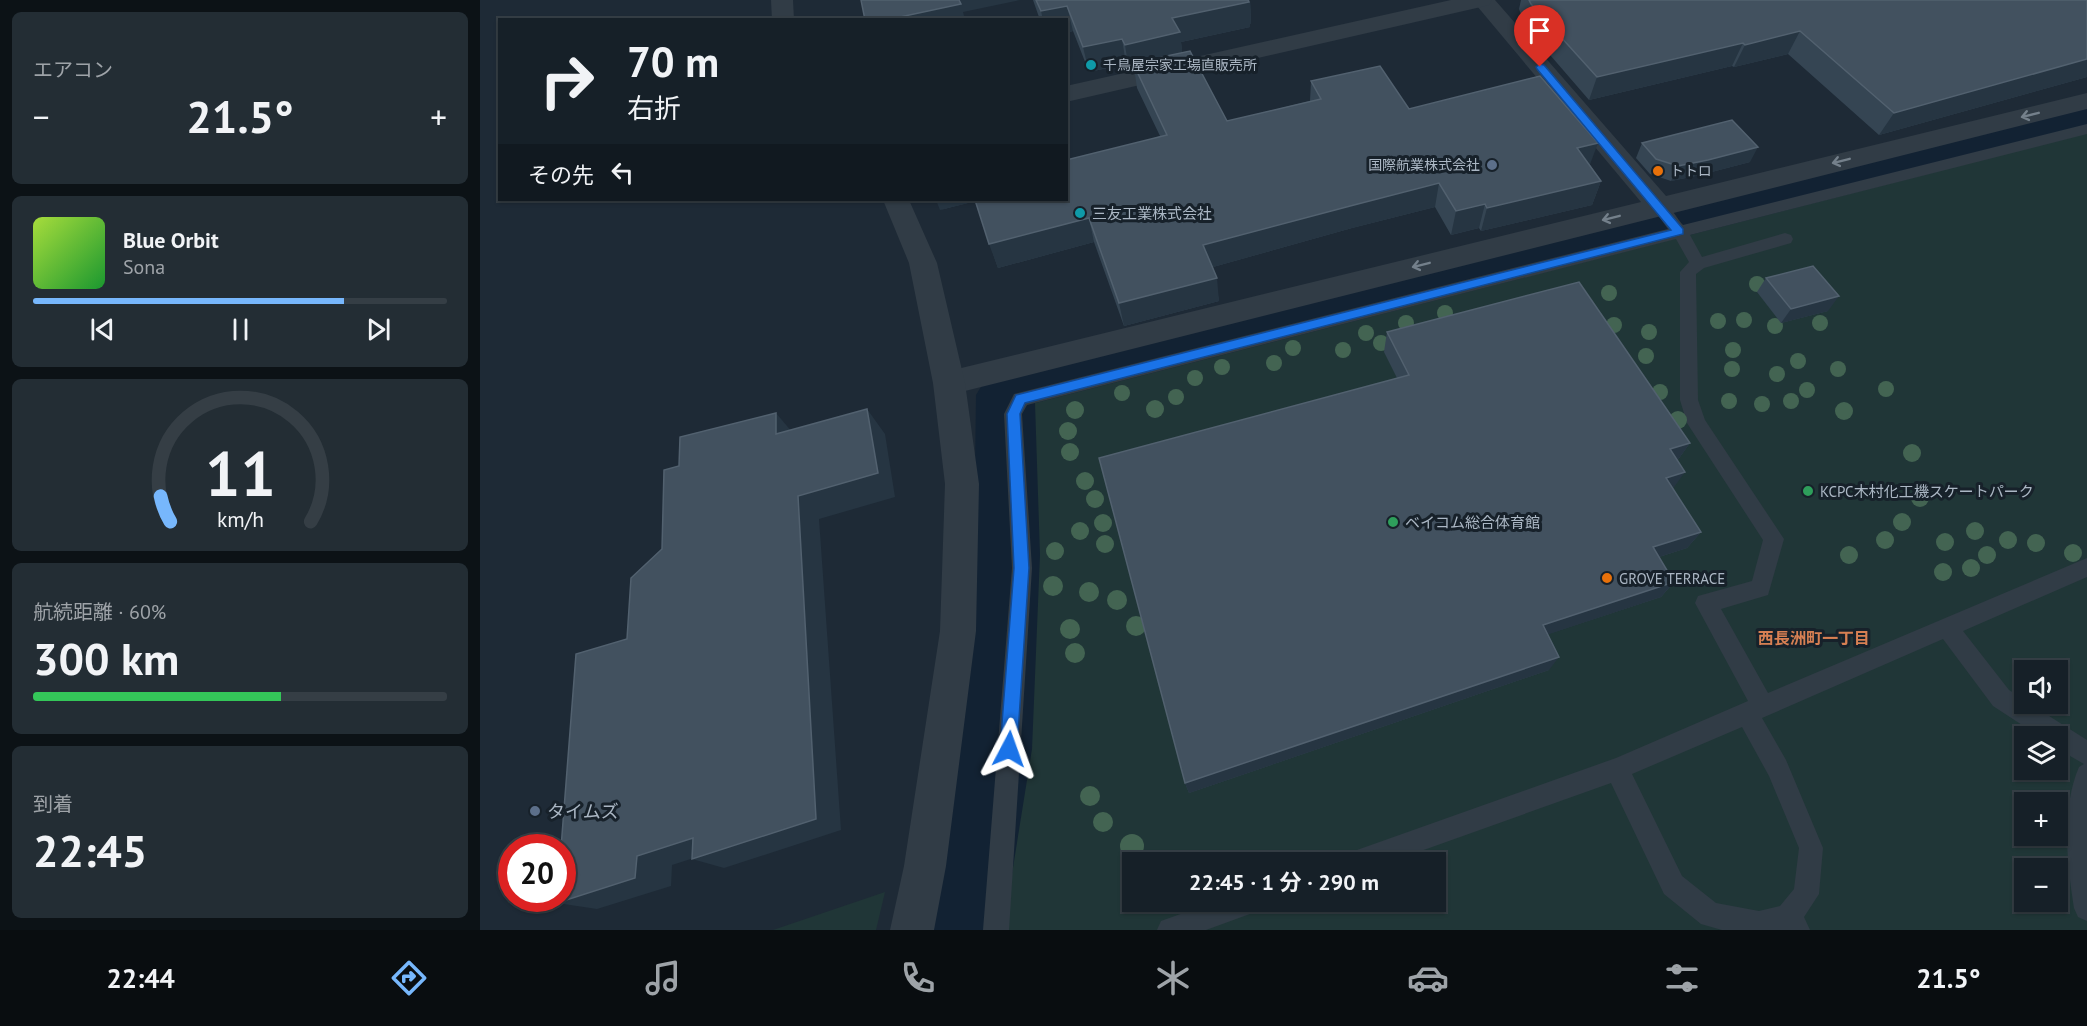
<!DOCTYPE html>
<html lang="ja">
<meta charset="utf-8">
<style>
body{margin:0;font-family:"PT Sans","Noto Sans JP",sans-serif;background:#232d34;color:#f1f3f6;height:100vh;display:flex;flex-direction:column;font-size:22px;white-space:nowrap}
*{box-sizing:border-box;margin:0}
p{font-size:20px;color:#9ea3a8}
.icon{flex:none;width:33px;height:33px;fill:none;stroke:currentColor;stroke-width:2;stroke-linecap:round;stroke-linejoin:round}
.map{position:relative;flex:1;overflow:hidden}
.drawer{display:flex;flex-direction:column;gap:12px;padding:12px;background:#0c1216;width:480px}
.drawer>*{flex:none}
.banner{position:absolute;left:18px;top:18px;width:570px;height:183px;border-radius:0px;box-shadow:0 2px 4px #0004,0 0 0 2px #353e45;background:#162028;color:#f1f3f6;overflow:hidden}
.tools{position:absolute;left:1534px;top:660px;display:grid;gap:12px}
.tools a{display:grid;place-items:center;width:54px;height:54px;border-radius:0px;background:#162028;box-shadow:0 2px 4px #0004,0 0 0 2px #353e45;font-size:30px}
.speed{position:absolute;left:18px;top:834px;display:flex;gap:12px;font-size:30px;font-weight:700;text-align:center}
.speed>*{display:grid;place-content:center;width:78px;height:78px;border-radius:50%;background:#162028;box-shadow:0 2px 4px #0004,0 0 0 2px #353e45;line-height:1}
.speed .limit{border:9px solid #d22;background:#fff;color:#111}
.pin{position:absolute;display:grid;place-items:center;width:51px;height:51px;color:#fff;margin:-62px -26px;border-radius:50% 50% 50% 0;rotate:-45deg;box-shadow:0 0 6px #0007}
.pin .icon{rotate:45deg}
.me{position:absolute;width:66px;margin:-33px;rotate:4deg;stroke-linejoin:round;filter:drop-shadow(0 0 4px #0008)}
.turn{display:flex;align-items:center;gap:21px;height:126px;padding:0 30px;font-size:27px}
.turn .icon{width:78px;height:78px;stroke-width:2.5}
.turn b{display:block;font-size:42px;line-height:51px}
.then{display:flex;align-items:center;height:57px;padding:0 30px;background:#0003;gap:12px;font-size:22px}
.big{font-size:45px;font-weight:700;line-height:1.1}
.drawer .card{flex:1;display:flex;flex-direction:column;justify-content:center;gap:9px;min-width:0;padding:0 21px;border-radius:9px;background:#232d34}
.drawer .dial{align-items:center;gap:0}
.dial svg{height:156px;overflow:visible;fill:none;stroke:#353e45;stroke-width:7;stroke-linecap:round;text-anchor:middle}
.dial text{fill:#f1f3f6;stroke:none}
.song{display:flex;align-items:center;gap:18px}
.cover{width:72px;height:72px;border-radius:9px;background:linear-gradient(135deg,hsl(80 70% 55%),hsl(130 70% 35%))}
.played{height:6px;border-radius:3px;background:linear-gradient(90deg,#77b7fc 75%,#353e45 75%)}
.keys{display:flex;justify-content:space-around;direction:ltr}
.heat{display:flex;justify-content:space-between;align-items:center;font-size:33px;direction:ltr}
.charge{height:9px;border-radius:4px;background:linear-gradient(90deg,#34c759 60%,#353e45 0)}
.trip{position:absolute;left:642px;top:852px;width:324px;height:60px;border-radius:0px;background:#162028;box-shadow:0 2px 4px #0004,0 0 0 2px #353e45;font-weight:700;line-height:60px;text-align:center}
.tabs{display:flex;height:96px;justify-content:space-around;align-items:center;background:#090d10;color:#9ea3a8}
.tabs .icon{width:42px;height:42px}
.tabs .active{color:#77b7fc}
.tabs b{font-size:27px;color:#f1f3f6}
main{display:flex;flex:1;min-height:0}
.map>svg:first-child{display:block}
</style>
<main>
<section class="drawer">
<div class="card"><p>エアコン</p>
<div class="heat"><a>−</a><b class="big">21.5°</b><a>+</a></div>
</div>
<div class="card">
<div class="song"><i class="cover"></i><div><b>Blue Orbit</b><p>Sona</p></div></div>
<div class="played"></div>
<div class="keys"><svg class="icon" aria-label="previous" viewBox="0 0 24 24"><path d="M18 5L8 12l10 7zM5 5v14"/></svg><svg class="icon" aria-label="pause" viewBox="0 0 24 24"><path d="M8 5v14M16 5v14"/></svg><svg class="icon" aria-label="next" viewBox="0 0 24 24"><path d="M6 5l10 7-10 7zM19 5v14"/></svg></div>
</div>
<div class="card dial"><svg viewBox="0 0 100 80">
<path d="M14 69A42 42 0 1 1 86 69"/>
<path d="M14 69A42 42 0 0 1 9 56" stroke="#77b7fc"/>
<text x="50" y="56" font-size="32" font-weight="700">11</text>
<text x="50" y="72" font-size="11">km/h</text>
</svg></div>
<div class="card"><p>航続距離 · 60%</p><b class="big">300 km</b><div class="charge"></div></div>
<div class="card"><p>到着</p><b class="big">22:45</b></div>
</section>
<div class="map">
<svg width="1607" height="930" viewBox="0 0 1607 930">
<rect width="100%" height="100%" fill="#1e2a36"/>
<!-- green -->
<g fill="#203637" fill-rule="evenodd">
<path d="M 1607,122 L 1607,930 L 468,930 L 473,888 L 485,843 L 498,783 L 511,671 L 519,524 L 513,396 L 524,387 L 585,369 L 893,291 L 1017,262 L 1057,258 L 1222,220 L 1278,204 ZM 1545,670 L 1578,670 L 1578,704 L 1545,704 ZM 1545,736 L 1578,736 L 1578,770 L 1545,770 ZM 1545,802 L 1578,802 L 1578,836 L 1545,836 ZM 652,862 L 956,862 L 956,902 L 652,902 ZM 1545,868 L 1578,868 L 1578,902 L 1545,902 Z"/>
<path d="M 405,892 L 396,930 L 293,930 Z"/>
</g>
<g fill="none" stroke-linecap="round" stroke-linejoin="round">
<!-- river -->
<path fill="#122233" fill-rule="evenodd" d="M 1607,103 L 1607,133 L 555,403 L 560,555 L 552,749 L 523,930 L 441,930 L 478,749 L 494,555 L 496,395 L 511,370 Z"/>
<!-- service -->
<g fill="#313c46" fill-rule="evenodd">
<path d="M 1607,124 L 1607,134 L 1210,235 L 1222,257 L 1305,233 L 1311,235 L 1313,239 L 1311,243 L 1224,268 L 1216,274 L 1218,400 L 1225,420 L 1304,539 L 1288,595 L 1241,609 L 1288,693 L 1607,558 L 1607,577 L 1483,631 L 1529,690 L 1545,700 L 1545,704 L 1550,704 L 1607,740 L 1607,921 L 1598,917 L 1594,908 C 1587,864 1581,809 1599,767 L 1604,764 L 1578,749 L 1578,736 L 1559,736 L 1513,706 L 1463,639 L 1282,718 L 1306,760 L 1343,848 L 1339,894 L 1324,917 L 1330,930 L 1242,930 L 1221,924 L 1184,894 L 1131,783 L 910,862 L 865,862 L 868,853 L 877,850 L 1136,758 L 1268,701 L 1215,603 L 1218,596 L 1272,581 L 1283,540 L 1207,423 L 1200,400 L 1200,272 L 1209,262 L 1196,239 L 547,405 L 542,414 L 552,568 L 529,930 L 503,930 L 532,568 L 524,414 L 534,394 L 1188,229 L 1171,206 L 1173,202 C 1187,198 1195,216 1203,225 ZM 1262,727 L 1289,776 L 1319,848 L 1314,889 L 1300,906 L 1279,911 L 1236,903 L 1202,876 L 1152,774 Z"/>
<path d="M 734,902 L 782,902 L 778,911 L 726,930 L 677,930 L 681,921 Z"/>
</g>
<!-- minor -->
<path fill="#313c46" fill-rule="evenodd" d="M 992,0 L 1015,0 L 1186,196 L 1607,93 L 1607,109 L 469,395 L 458,392 L 453,383 L 458,374 L 469,371 L 1161,202 Z"/>
<!-- tertiary -->
<g fill="#313c46" fill-rule="evenodd">
<path d="M 291,0 L 313,0 L 314,20 L 292,20 Z"/>
<path d="M 971,0 L 1012,0 L 1009,5 L 1001,7 L 586,102 L 586,86 Z"/>
<path d="M 403,200 L 429,200 L 457,263 L 485,383 L 499,484 L 496,631 L 466,866 L 454,930 L 410,930 L 424,866 L 460,631 L 465,484 L 453,383 L 429,263 Z"/>
</g>
</g>
<!-- trees -->
<g fill="#436452">
<circle cx="1277" cy="284" r="8"/>
<circle cx="1129" cy="293" r="8"/>
<circle cx="965" cy="313" r="8"/>
<circle cx="1264" cy="320" r="8"/>
<circle cx="1238" cy="321" r="8"/>
<circle cx="926" cy="323" r="8"/>
<circle cx="1340" cy="323" r="8"/>
<circle cx="1134" cy="325" r="8"/>
<circle cx="1295" cy="326" r="8"/>
<circle cx="1169" cy="332" r="8"/>
<circle cx="886" cy="333" r="8"/>
<circle cx="901" cy="343" r="8"/>
<circle cx="813" cy="348" r="8"/>
<circle cx="863" cy="350" r="8"/>
<circle cx="1253" cy="350" r="8"/>
<circle cx="1166" cy="356" r="8"/>
<circle cx="1318" cy="361" r="8"/>
<circle cx="794" cy="363" r="8"/>
<circle cx="742" cy="367" r="8"/>
<circle cx="1252" cy="369" r="8"/>
<circle cx="1358" cy="369" r="8"/>
<circle cx="1297" cy="374" r="8"/>
<circle cx="715" cy="378" r="8"/>
<circle cx="1406" cy="389" r="8"/>
<circle cx="1327" cy="390" r="8"/>
<circle cx="1180" cy="392" r="8"/>
<circle cx="642" cy="393" r="8"/>
<circle cx="696" cy="397" r="8"/>
<circle cx="1249" cy="401" r="8"/>
<circle cx="1311" cy="401" r="8"/>
<circle cx="1282" cy="404" r="8"/>
<circle cx="675" cy="409" r="9"/>
<circle cx="595" cy="410" r="9"/>
<circle cx="1364" cy="411" r="9"/>
<circle cx="1198" cy="420" r="9"/>
<circle cx="588" cy="431" r="9"/>
<circle cx="590" cy="452" r="9"/>
<circle cx="1432" cy="453" r="9"/>
<circle cx="605" cy="481" r="9"/>
<circle cx="1440" cy="498" r="9"/>
<circle cx="615" cy="499" r="9"/>
<circle cx="1422" cy="522" r="9"/>
<circle cx="623" cy="523" r="9"/>
<circle cx="600" cy="531" r="9"/>
<circle cx="1495" cy="531" r="9"/>
<circle cx="1405" cy="540" r="9"/>
<circle cx="1528" cy="540" r="9"/>
<circle cx="1465" cy="542" r="9"/>
<circle cx="1556" cy="543" r="9"/>
<circle cx="625" cy="544" r="9"/>
<circle cx="575" cy="551" r="9"/>
<circle cx="1593" cy="553" r="9"/>
<circle cx="1369" cy="555" r="9"/>
<circle cx="1507" cy="555" r="9"/>
<circle cx="1491" cy="568" r="9"/>
<circle cx="1463" cy="572" r="9"/>
<circle cx="573" cy="586" r="10"/>
<circle cx="609" cy="592" r="10"/>
<circle cx="637" cy="600" r="10"/>
<circle cx="656" cy="626" r="10"/>
<circle cx="590" cy="629" r="10"/>
<circle cx="595" cy="653" r="10"/>
<circle cx="610" cy="796" r="10"/>
<circle cx="623" cy="822" r="10"/>
<circle cx="652" cy="846" r="12"/>
</g>
<!-- wall -->
<g fill="#354553">
<path d="M 553,0 L 770,0 L 771,24 L 770,24 L 770,27 L 701,42 L 702,52 L 747,121 L 830,101 L 831,81 L 929,109 L 1110,165 L 1121,181 L 1112,205 L 1001,231 L 999,228 L 971,235 L 955,207 L 872,228 L 733,267 L 739,301 L 644,326 L 614,242 L 518,268 L 495,201 L 460,210 L 680,136 L 657,88 L 654,68 L 649,70 L 646,64 L 609,72 L 593,31 L 586,33 L 586,20 L 560,20 Z"/>
<path d="M 1041,0 L 1607,0 L 1607,77 L 1399,135 L 1308,54 L 1254,67 L 1252,66 L 1109,100 L 1045,26 L 1039,9 Z"/>
<path d="M 1162,143 L 1270,162 L 1220,175 L 1191,181 L 1170,174 L 1156,158 Z"/>
<path d="M 1286,278 L 1348,311 L 1301,323 L 1277,292 Z"/>
<path d="M 907,332 L 1210,443 L 1197,461 L 1193,489 L 1221,532 L 1207,548 L 1179,557 L 1194,582 L 1181,597 L 1068,634 L 1069,670 L 709,793 L 705,783 L 917,378 L 904,352 Z"/>
</g>
<!-- shaded-wall -->
<g fill="#263542">
<path d="M 479,0 L 540,0 L 483,12 L 485,20 L 406,20 Z"/>
<path d="M 767,0 L 770,0 L 771,24 L 770,24 L 770,27 L 701,42 L 703,58 L 653,63 L 654,68 L 649,70 L 645,45 L 692,18 Z"/>
<path d="M 587,6 L 593,31 L 586,33 L 586,20 L 563,20 L 561,11 Z"/>
<path d="M 1320,31 L 1308,54 L 1254,67 L 1265,45 Z"/>
<path d="M 642,39 L 646,64 L 609,72 L 603,47 Z"/>
<path d="M 1263,43 L 1252,66 L 1109,100 L 1117,77 Z"/>
<path d="M 1607,59 L 1607,77 L 1399,135 L 1414,113 Z"/>
<path d="M 1118,143 L 1109,167 L 1097,148 Z"/>
<path d="M 1278,147 L 1270,162 L 1220,175 L 1191,181 L 1198,166 Z"/>
<path d="M 1121,181 L 1112,205 L 1001,231 L 1007,208 Z"/>
<path d="M 959,183 L 955,207 L 872,228 L 726,269 L 723,245 L 874,205 Z"/>
<path d="M 456,200 L 496,200 L 497,201 L 460,210 Z"/>
<path d="M 1005,204 L 999,228 L 971,235 L 976,211 Z"/>
<path d="M 609,218 L 614,242 L 518,268 L 509,244 Z"/>
<path d="M 737,278 L 739,301 L 644,326 L 639,303 Z"/>
<path d="M 1359,296 L 1348,311 L 1301,323 L 1311,309 Z"/>
<path d="M 387,409 L 405,434 L 415,497 L 339,519 L 361,830 L 244,868 L 212,859 L 318,496 Z"/>
<path d="M 296,413 L 317,438 L 296,434 Z"/>
<path d="M 1210,443 L 1197,461 L 1190,449 Z"/>
<path d="M 1205,472 L 1192,490 L 1186,478 Z"/>
<path d="M 1221,532 L 1207,548 L 1160,563 L 1173,547 Z"/>
<path d="M 1194,582 L 1181,597 L 1054,639 L 1063,625 Z"/>
<path d="M 1079,657 L 1069,670 L 709,793 L 705,783 Z"/>
<path d="M 213,838 L 245,848 L 192,865 L 191,886 L 117,909 L 77,903 L 157,856 Z"/>
</g>
<!-- building -->
<g fill="#42515f" stroke="#52616f" stroke-width="1.5">
<path d="M 381,0 L 479,0 L 481,4 L 406,20 L 385,20 Z"/>
<path d="M 556,0 L 768,0 L 769,2 L 692,18 L 700,32 L 645,45 L 642,39 L 603,47 L 587,6 L 561,11 Z"/>
<path d="M 1049,0 L 1607,0 L 1607,59 L 1414,113 L 1320,31 L 1265,45 L 1263,43 L 1117,77 L 1051,4 Z"/>
<path d="M 710,51 L 747,121 L 841,99 L 831,81 L 900,66 L 929,109 L 1060,76 L 1118,143 L 1097,148 L 1121,181 L 1007,208 L 1005,204 L 976,211 L 959,183 L 874,205 L 723,245 L 737,278 L 639,303 L 609,218 L 509,244 L 495,200 L 586,200 L 586,160 L 687,135 L 653,63 Z"/>
<path d="M 1252,120 L 1278,147 L 1228,160 L 1198,166 L 1176,159 L 1162,143 Z"/>
<path d="M 1333,266 L 1359,296 L 1311,309 L 1286,278 Z"/>
<path d="M 1099,282 L 1210,443 L 1190,449 L 1205,472 L 1186,478 L 1221,532 L 1173,547 L 1194,582 L 1063,625 L 1079,657 L 705,783 L 619,458 L 929,375 L 907,332 Z"/>
<path d="M 387,409 L 398,473 L 318,496 L 336,819 L 212,859 L 213,838 L 157,856 L 155,878 L 77,903 L 77,898 L 82,898 L 82,848 L 81,848 L 96,654 L 147,639 L 151,578 L 182,549 L 184,470 L 199,466 L 200,437 L 296,413 L 296,434 Z"/>
</g>
<!-- one-way arrows -->
<defs><path id="oneway-shaft" d="M-6 0H5M1.5-3L5.5 0L1.5 3" fill="none" stroke-width="1.6" stroke-linecap="round" stroke-linejoin="round" transform="scale(1.5)"/></defs>
<g stroke="#74808b">
<use href="#oneway-shaft" transform="translate(1550 115) rotate(166)"/>
<use href="#oneway-shaft" transform="translate(1361 161) rotate(166)"/>
<use href="#oneway-shaft" transform="translate(1131 218) rotate(166)"/>
<use href="#oneway-shaft" transform="translate(941 265) rotate(166)"/>
</g>
<!-- route -->
<path fill="#1a73e8" stroke="#114b97" stroke-width="1.5" d="M 1060,64 L 1064,65 L 1203,229 L 1203,234 L 545,403 L 540,414 L 549,568 L 537,749 L 534,755 L 529,757 L 523,755 L 520,749 L 534,568 L 527,414 L 536,395 L 1191,230 L 1057,69 L 1056,67 Z"/>
<!-- markers -->
<g fill="#0f9aa8" stroke="#17212a" stroke-width="2">
<circle cx="611" cy="65" r="6"/>
<circle cx="600" cy="213" r="6"/>
</g>
<g fill="#5c6f8a" stroke="#17212a" stroke-width="2">
<circle cx="1012" cy="165" r="6"/>
<circle cx="55" cy="811" r="6"/>
</g>
<g fill="#e8710a" stroke="#17212a" stroke-width="2">
<circle cx="1178" cy="171" r="6"/>
<circle cx="1127" cy="578" r="6"/>
</g>
<g fill="#2e9e5b" stroke="#17212a" stroke-width="2">
<circle cx="1328" cy="491" r="6"/>
<circle cx="913" cy="522" r="6"/>
</g>
<g text-anchor="middle" dominant-baseline="central" stroke-width="6" stroke-linejoin="round" paint-order="stroke">
<!-- far-poi labels -->
<g font-size="14" fill="#abb7c4" stroke="#17212a" text-anchor="start">
<text x="623" y="65">千鳥屋宗家工場直販売所</text>
<text x="1000" y="165" text-anchor="end">国際航業株式会社</text>
<text x="1190" y="171">トトロ</text>
</g>
<!-- poi labels -->
<g font-size="15" fill="#abb7c4" stroke="#17212a" text-anchor="start">
<text x="612" y="213">三友工業株式会社</text>
<text x="1340" y="491">KCPC木村化工機スケートパーク</text>
<text x="925" y="522">ベイコム総合体育館</text>
<text x="1139" y="578">GROVE TERRACE</text>
</g>
<!-- neighbourhood labels -->
<g font-size="16" font-weight="bold" fill="#d78053" stroke="#17212a">
<text x="1334" y="638">西長洲町一丁目</text>
</g>
<!-- near-poi labels -->
<g font-size="18" fill="#abb7c4" stroke="#17212a" text-anchor="start">
<text x="67" y="811">タイムズ</text>
</g>
</g>
</svg>
<div class="tools">
<a><svg class="icon" aria-label="sound" viewBox="0 0 24 24"><path d="M4 9h4l5-4v14l-5-4H4zM17 9q2 3 0 6"/></svg></a>
<a><svg class="icon" aria-label="layers" viewBox="0 0 24 24"><path d="M12 4l9 5-9 5-9-5zM3 14l9 5 9-5"/></svg></a>
<a>+</a>
<a>−</a>
</div>
<div class="speed"><div class="limit">20</div></div>
<div class="pin" style="left:1060px;top:67px;background:#d93025"><svg class="icon" aria-label="arrive" viewBox="0 0 24 24"><path d="M6 21V4h12l-3 4 3 4H6"/></svg></div>
<svg class="me" style="left:529px;top:749px" viewBox="-20 -20 40 40"><path d="M0-17L14 15 0 8-14 15z" fill="#1a73e8" stroke="#fff" stroke-width="4"/></svg>
<div class="trip">22:45 · 1 分 · 290 m</div>
<div class="banner">
<div class="turn"><svg class="icon" aria-label="right" viewBox="0 0 24 24"><path d="M7 20v-9h11M14 6l5 5-5 5"/></svg><div><b>70 m</b>右折</div></div>
<div class="then">その先<svg class="icon" aria-label="left" viewBox="0 0 24 24"><path d="M17 20v-9H6M10 6l-5 5 5 5"/></svg></div>
</div>
</div>
</main>
<nav class="tabs">
<b>22:44</b>
<svg class="icon active" aria-label="directions" viewBox="0 0 24 24"><path d="M12 3l9 9-9 9-9-9zM9 14v-3h6M13 9l2 2-2 2"/></svg>
<svg class="icon" aria-label="music" viewBox="0 0 24 24"><path d="M9 18V5l10-2v13"/><circle cx="6" cy="18" r="3"/><circle cx="16" cy="16" r="3"/></svg>
<svg class="icon" aria-label="phone" viewBox="0 0 24 24"><path d="M5 4h4l2 5-3 2q2 4 5 5l2-3 5 2v4C11 20 4 13 5 4z"/></svg>
<svg class="icon" aria-label="climate" viewBox="0 0 24 24"><path d="M12 3v18M4 7l16 10M4 17L20 7"/></svg>
<svg class="icon" aria-label="car" viewBox="0 0 24 24"><path d="M5 17H2v-5l4-1 3-4h7l3 4 3 1v5h-3M9 17h6M6 11h13"/><circle cx="7" cy="17" r="2"/><circle cx="17" cy="17" r="2"/></svg>
<svg class="icon" aria-label="filters" viewBox="0 0 24 24"><path d="M4 7h16M4 17h16"/><circle cx="9" cy="7" r="2"/><circle cx="15" cy="17" r="2"/></svg>
<b>21.5°</b>
</nav>
